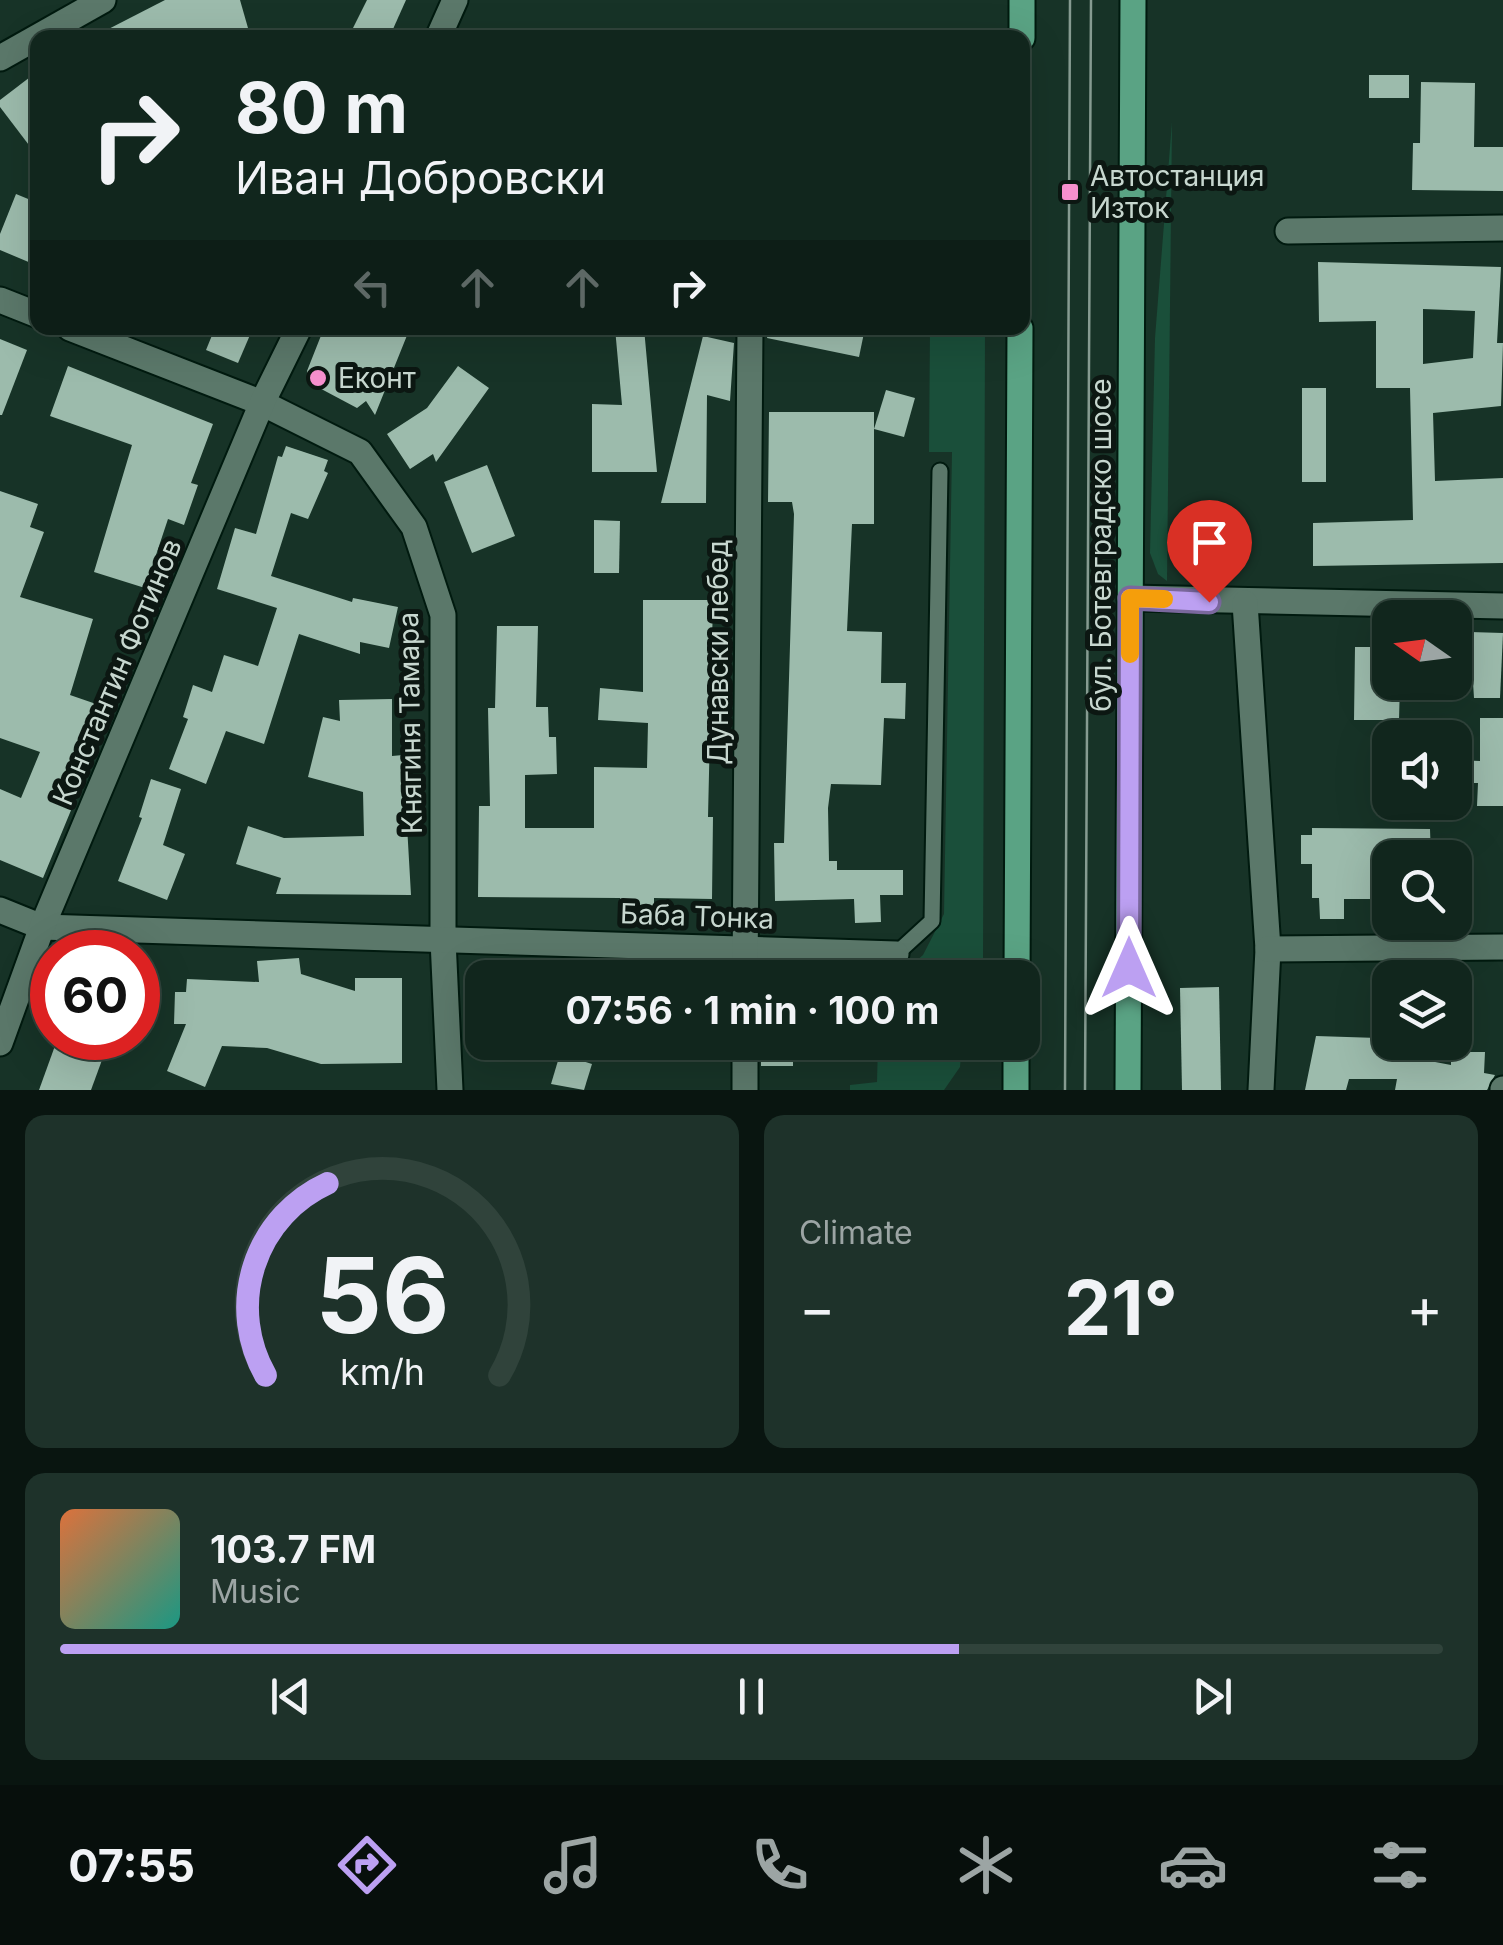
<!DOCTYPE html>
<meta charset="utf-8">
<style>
body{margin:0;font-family:Inter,sans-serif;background:#1e322a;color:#f1f3f6;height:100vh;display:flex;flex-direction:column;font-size:38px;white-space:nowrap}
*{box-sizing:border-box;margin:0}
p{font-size:32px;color:#9ca5a4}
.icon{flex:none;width:55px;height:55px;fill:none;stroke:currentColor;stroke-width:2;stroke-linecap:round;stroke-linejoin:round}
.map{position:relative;height:1090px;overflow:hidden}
.drawer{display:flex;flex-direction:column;gap:25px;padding:25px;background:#091510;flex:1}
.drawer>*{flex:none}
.banner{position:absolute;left:30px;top:30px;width:1000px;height:305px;border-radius:20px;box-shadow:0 10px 40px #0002,0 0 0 2px #30433b;background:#11261d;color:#f1f3f6;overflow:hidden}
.needle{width:65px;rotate:284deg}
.tools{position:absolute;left:1372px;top:600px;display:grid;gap:20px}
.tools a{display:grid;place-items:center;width:100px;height:100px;border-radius:20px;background:#11261d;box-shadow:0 10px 40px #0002,0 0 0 2px #30433b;font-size:50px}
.speed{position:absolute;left:30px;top:930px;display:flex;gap:20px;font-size:50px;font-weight:700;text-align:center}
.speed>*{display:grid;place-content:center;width:130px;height:130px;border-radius:50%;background:#11261d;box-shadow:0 10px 40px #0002,0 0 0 2px #30433b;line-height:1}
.speed .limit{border:15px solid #d22;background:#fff;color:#111}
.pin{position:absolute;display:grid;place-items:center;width:85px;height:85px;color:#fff;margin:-102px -42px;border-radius:50% 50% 50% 0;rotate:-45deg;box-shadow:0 0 10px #0007}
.pin .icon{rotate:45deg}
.me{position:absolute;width:110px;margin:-55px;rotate:0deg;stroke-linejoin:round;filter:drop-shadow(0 0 8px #0008)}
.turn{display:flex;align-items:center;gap:35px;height:210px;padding:0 40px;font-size:45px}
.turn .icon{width:130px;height:130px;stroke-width:2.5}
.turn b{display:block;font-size:70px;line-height:85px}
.lanes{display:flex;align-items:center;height:95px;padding:0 40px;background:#0003;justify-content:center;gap:50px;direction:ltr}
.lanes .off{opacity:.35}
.big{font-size:75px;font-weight:700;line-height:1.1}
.drawer .card{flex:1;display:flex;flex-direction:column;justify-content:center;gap:15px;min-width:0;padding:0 35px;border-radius:20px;background:#1e322a}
.drawer .dial{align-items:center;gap:0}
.dial svg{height:260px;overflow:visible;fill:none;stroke:#30433b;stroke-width:7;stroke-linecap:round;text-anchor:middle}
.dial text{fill:#f1f3f6;stroke:none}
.song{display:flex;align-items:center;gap:30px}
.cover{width:120px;height:120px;border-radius:15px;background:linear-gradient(135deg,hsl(20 70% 55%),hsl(170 70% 35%))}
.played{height:10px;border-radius:5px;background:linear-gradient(90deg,#bca0f2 65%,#30433b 65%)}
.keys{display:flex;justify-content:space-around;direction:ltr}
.heat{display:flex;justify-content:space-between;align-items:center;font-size:55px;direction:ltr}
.drawer .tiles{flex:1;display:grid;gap:25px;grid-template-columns:1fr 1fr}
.card:last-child{grid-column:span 2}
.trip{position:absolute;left:465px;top:960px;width:575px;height:100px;border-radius:20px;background:#11261d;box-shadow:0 10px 40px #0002,0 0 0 2px #30433b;font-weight:700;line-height:100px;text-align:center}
.tab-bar{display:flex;height:160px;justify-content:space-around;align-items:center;background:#070f0c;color:#9ca5a4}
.tab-bar .icon{width:70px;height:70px}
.tab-bar .current{color:#bca0f2}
.tab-bar b{font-size:45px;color:#f1f3f6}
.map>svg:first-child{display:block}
</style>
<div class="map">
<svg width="1503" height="1090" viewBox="0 0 1503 1090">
<rect width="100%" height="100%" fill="#173327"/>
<!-- green -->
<g fill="#1a4f3a">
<path d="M 1172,122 L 1167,581 L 1158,574 L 1150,553 L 1155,338 Z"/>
<path d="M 930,328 L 985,328 L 983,966 L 978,977 L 898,977 L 923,955 L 944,914 L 952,452 L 929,452 Z"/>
<path d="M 878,1043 L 962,1043 L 960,1067 L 944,1090 L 850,1090 L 850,1085 L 877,1082 Z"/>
</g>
<!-- building -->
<g fill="#9cbbac" fill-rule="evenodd">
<path d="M 165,0 L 240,0 L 248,28 L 214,38 L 91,38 Z"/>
<path d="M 367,0 L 406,0 L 389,38 L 348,38 Z"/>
<path d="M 38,71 L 38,157 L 0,107 L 0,100 Z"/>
<rect x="1369" y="75" width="40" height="23"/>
<path d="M 1421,82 L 1475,83 L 1474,147 L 1503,147 L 1503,191 L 1412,190 L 1413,143 L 1420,143 Z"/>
<path d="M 16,194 L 38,203 L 38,266 L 0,250 L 0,234 Z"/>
<path d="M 1318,262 L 1501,267 L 1497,343 L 1503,343 L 1501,406 L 1433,413 L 1435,481 L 1503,478 L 1503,563 L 1313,566 L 1313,523 L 1413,520 L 1410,388 L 1376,388 L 1376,321 L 1319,322 ZM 1423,309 L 1475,311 L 1473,358 L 1423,364 Z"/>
<path d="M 215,328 L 253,328 L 238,363 L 206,350 Z"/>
<path d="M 324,328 L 410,328 L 375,415 L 366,401 L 357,408 L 310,383 L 307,371 Z"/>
<path d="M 615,328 L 644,328 L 657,472 L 592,472 L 592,404 L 622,405 Z"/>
<path d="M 769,328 L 865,328 L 859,357 L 767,338 Z"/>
<path d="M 703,336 L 734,343 L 730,401 L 707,395 L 706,503 L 661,503 Z"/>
<path d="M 0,339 L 27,350 L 2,415 L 0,415 Z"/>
<path d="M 68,366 L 213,424 L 191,483 L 198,485 L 184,525 L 168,519 L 145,588 L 94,572 L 132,445 L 50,416 Z"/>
<path d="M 458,366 L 489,388 L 436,462 L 433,454 L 410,469 L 387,434 L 427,408 Z"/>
<rect x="1302" y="388" width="24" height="94"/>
<path d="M 886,390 L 915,398 L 904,437 L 874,429 Z"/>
<path d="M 769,412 L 874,412 L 874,524 L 852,524 L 847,631 L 882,632 L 881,683 L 906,683 L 905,719 L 884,718 L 881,785 L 831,784 L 828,808 L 829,861 L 837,861 L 837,870 L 903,870 L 903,895 L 880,895 L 881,922 L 855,923 L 854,899 L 775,901 L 774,843 L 784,843 L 794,514 L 792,502 L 768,502 Z"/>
<path d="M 286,446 L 328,460 L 324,471 L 328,473 L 308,519 L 291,513 L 271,576 L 352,602 L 353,598 L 398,607 L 389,648 L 360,642 L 360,654 L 299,634 L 264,744 L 226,731 L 206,784 L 169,769 L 188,719 L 183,717 L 193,685 L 212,692 L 224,655 L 258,666 L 277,608 L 217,589 L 235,528 L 256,534 L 278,456 L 282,457 Z"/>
<path d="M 487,465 L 515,536 L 472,553 L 444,482 Z"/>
<path d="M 0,491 L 38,504 L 30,527 L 44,532 L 20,597 L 93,619 L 70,695 L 99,705 L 68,800 L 74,803 L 43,878 L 0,860 L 0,789 L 21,798 L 40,752 L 0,738 Z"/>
<path d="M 594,520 L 620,521 L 619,573 L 594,573 Z"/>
<path d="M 643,600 L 713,600 L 708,817 L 713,817 L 712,899 L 654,898 L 654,922 L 620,922 L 620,898 L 478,897 L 479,806 L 490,806 L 488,708 L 495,708 L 497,626 L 538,626 L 536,707 L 548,707 L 549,737 L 556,737 L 557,774 L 525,775 L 525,828 L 594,828 L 594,767 L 647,768 L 648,723 L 598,720 L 600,688 L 643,692 Z"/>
<path d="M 1470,632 L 1503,633 L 1500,698 L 1474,698 Z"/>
<path d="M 1355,647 L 1390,647 L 1390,682 L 1400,682 L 1399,720 L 1354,720 Z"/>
<path d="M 392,699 L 392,756 L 403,755 L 411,895 L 276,894 L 281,878 L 236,864 L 248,826 L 284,838 L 364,836 L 363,792 L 308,777 L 323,717 L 340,721 L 339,700 Z"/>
<path d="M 1480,718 L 1503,718 L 1503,806 L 1477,806 L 1478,783 L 1455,783 L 1455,760 L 1480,761 Z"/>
<path d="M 151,779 L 181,789 L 163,845 L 185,854 L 167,900 L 118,881 L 142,818 L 139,817 Z"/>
<path d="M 1312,828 L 1430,829 L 1431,858 L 1390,858 L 1390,899 L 1344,899 L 1344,919 L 1320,919 L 1319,898 L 1312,898 L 1312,864 L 1301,864 L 1301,835 L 1312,835 Z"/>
<path d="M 299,958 L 301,974 L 355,991 L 355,978 L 402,978 L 402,1063 L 321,1064 L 267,1048 L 222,1046 L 205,1087 L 167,1071 L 186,1024 L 174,1024 L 175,992 L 186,992 L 187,979 L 259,982 L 257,961 Z"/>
<path d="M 1219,987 L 1221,1090 L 1182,1090 L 1180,988 Z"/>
<path d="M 1316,1036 L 1378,1038 L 1377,1051 L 1451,1065 L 1451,1052 L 1485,1052 L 1484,1073 L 1495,1075 L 1487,1090 L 1395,1090 L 1397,1079 L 1349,1079 L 1346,1090 L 1305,1090 Z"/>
<rect x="761" y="1042" width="32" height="24"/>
<path d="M 56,1043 L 102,1060 L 91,1090 L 39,1090 Z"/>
<path d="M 560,1054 L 592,1064 L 584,1090 L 551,1084 Z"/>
</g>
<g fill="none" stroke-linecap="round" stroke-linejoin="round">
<defs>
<path id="lane" d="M 896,954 L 932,921 L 940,471"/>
<g id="street">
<path d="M 438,38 L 455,0"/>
<path d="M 1288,231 L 1503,228"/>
<path d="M 0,300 L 38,315"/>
<path d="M 70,328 L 262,403 L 360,452 L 414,527 L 443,615 L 443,940 L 450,1090"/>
<path d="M 1130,598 L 1503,606"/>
<path d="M 1245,603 L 1268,949 L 1261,1090"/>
<path d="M 0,910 L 42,927 L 896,954"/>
<path d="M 1268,949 L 1503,947"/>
<path d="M 745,978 L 750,328"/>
<path d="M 745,1042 L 745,1090"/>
<path d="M 0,1043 L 42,927 L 262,403 L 299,328"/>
<path d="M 1503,1090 L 1503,1089"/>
</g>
<path id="secondary" d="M 0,58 L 103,0"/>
<g id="primary">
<path d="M 1022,38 L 1022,0"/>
<path d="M 1017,978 L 1020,328"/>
<path d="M 1016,1090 L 1016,1042"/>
<path d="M 1128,1090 L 1133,0"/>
</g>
</defs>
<!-- lane casing -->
<use href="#lane" stroke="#001a0f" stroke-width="19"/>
<!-- street casing -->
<use href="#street" stroke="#001a0f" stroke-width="29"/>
<!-- secondary casing -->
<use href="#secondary" stroke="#001a0f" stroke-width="29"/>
<!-- primary casing -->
<use href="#primary" stroke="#001a0f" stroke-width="29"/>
<!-- lane -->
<use href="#lane" stroke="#5b786a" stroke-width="15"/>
<!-- street -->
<use href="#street" stroke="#5b786a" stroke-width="25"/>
<!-- secondary -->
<use href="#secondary" stroke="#5b786a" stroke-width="25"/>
<!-- primary -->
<use href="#primary" stroke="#5aa384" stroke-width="25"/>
<!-- tram -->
<g stroke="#869b91" stroke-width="2.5">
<path d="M 1065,1090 L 1070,0"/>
<path d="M 1085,1090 L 1091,0"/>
</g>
</g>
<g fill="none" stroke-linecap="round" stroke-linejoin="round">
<defs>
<path id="route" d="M 1129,968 L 1130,598 L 1209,602"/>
</defs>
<!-- route casing -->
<use href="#route" stroke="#7a689d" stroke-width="25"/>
<!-- route -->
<use href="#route" stroke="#bca0f2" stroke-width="18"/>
<!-- slow -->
<path stroke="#f59e0b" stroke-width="18" d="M 1130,654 L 1130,598 L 1164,599"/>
</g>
<!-- markers -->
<g fill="#f790ce" stroke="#0c1712" stroke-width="4">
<rect x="1060" y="182" width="20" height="20" rx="5"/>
<circle cx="318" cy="378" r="10"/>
</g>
<g text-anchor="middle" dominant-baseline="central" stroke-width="10" stroke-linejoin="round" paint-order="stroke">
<!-- poi labels -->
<g font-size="28" fill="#c7d7cf" stroke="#0c1712" text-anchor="start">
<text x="1090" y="176">Автостанция<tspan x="1090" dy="32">Изток</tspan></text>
<text x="338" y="378">Еконт</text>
</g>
<!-- street labels -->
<g font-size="28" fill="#c7d7cf" stroke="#0c1712">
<text transform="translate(1101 545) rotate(-90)">бул. Ботевградско шосе</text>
<text transform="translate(718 652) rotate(-90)">Дунавски лебед</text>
<text transform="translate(117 672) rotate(-67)">Константин Фотинов</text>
<text transform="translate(410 723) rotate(-91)">Княгиня Тамара</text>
<text transform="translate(697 916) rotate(2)">Баба Тонка</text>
</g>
</g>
</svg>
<div class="tools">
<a><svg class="needle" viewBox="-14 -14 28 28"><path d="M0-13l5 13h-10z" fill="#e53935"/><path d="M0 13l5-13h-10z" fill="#9ca5a4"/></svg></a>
<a><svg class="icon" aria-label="sound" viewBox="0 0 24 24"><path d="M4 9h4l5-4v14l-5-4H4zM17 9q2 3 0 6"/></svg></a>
<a><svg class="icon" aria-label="search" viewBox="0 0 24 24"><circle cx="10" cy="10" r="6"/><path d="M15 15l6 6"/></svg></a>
<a><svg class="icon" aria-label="layers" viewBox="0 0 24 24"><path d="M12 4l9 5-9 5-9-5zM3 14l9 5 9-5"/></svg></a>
</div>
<div class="speed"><div class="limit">60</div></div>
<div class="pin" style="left:1209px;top:602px;background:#d93025"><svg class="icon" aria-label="arrive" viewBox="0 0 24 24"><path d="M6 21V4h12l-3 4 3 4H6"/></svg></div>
<svg class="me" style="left:1129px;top:968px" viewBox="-20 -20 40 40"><path d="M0-17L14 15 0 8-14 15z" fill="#bca0f2" stroke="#fff" stroke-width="4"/></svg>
<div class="trip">07:56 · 1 min · 100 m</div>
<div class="banner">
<div class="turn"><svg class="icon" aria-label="right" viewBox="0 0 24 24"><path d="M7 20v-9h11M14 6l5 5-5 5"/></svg><div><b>80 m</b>Иван Добровски</div></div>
<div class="lanes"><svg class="icon off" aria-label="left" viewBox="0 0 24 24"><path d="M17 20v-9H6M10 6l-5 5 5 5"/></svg><svg class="icon off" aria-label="ahead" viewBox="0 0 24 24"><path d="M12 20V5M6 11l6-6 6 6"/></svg><svg class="icon off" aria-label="ahead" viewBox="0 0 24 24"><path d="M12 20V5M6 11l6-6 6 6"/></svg><svg class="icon" aria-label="right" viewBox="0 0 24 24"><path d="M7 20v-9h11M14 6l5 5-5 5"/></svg></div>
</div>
</div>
<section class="drawer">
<div class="tiles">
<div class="card dial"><svg viewBox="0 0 100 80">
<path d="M14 69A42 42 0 1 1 86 69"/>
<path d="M14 69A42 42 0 0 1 33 10" stroke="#bca0f2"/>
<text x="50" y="56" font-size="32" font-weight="700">56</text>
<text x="50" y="72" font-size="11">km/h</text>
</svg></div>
<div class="card"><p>Climate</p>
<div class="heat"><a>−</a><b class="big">21°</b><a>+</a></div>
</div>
<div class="card">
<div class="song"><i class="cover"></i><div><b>103.7 FM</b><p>Music</p></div></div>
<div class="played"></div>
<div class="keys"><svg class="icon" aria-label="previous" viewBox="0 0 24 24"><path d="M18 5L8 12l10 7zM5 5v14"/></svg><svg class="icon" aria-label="pause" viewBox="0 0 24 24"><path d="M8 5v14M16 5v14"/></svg><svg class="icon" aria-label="next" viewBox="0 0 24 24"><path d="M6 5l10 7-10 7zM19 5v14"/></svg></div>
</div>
</div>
</section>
<nav class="tab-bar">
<b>07:55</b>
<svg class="icon current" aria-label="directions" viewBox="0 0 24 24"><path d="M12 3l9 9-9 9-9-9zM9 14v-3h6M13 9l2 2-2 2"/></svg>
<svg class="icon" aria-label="music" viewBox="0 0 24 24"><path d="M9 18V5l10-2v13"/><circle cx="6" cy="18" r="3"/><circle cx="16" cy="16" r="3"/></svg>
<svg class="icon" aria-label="phone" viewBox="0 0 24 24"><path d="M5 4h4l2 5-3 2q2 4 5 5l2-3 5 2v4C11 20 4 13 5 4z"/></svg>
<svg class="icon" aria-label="climate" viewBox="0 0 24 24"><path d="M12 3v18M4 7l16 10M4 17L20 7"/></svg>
<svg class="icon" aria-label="car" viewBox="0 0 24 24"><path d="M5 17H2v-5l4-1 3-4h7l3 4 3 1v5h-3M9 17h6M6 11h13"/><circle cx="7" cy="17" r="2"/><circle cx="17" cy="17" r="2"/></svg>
<svg class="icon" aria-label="filters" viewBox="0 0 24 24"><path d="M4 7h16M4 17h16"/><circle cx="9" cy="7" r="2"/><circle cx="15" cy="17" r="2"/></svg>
</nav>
